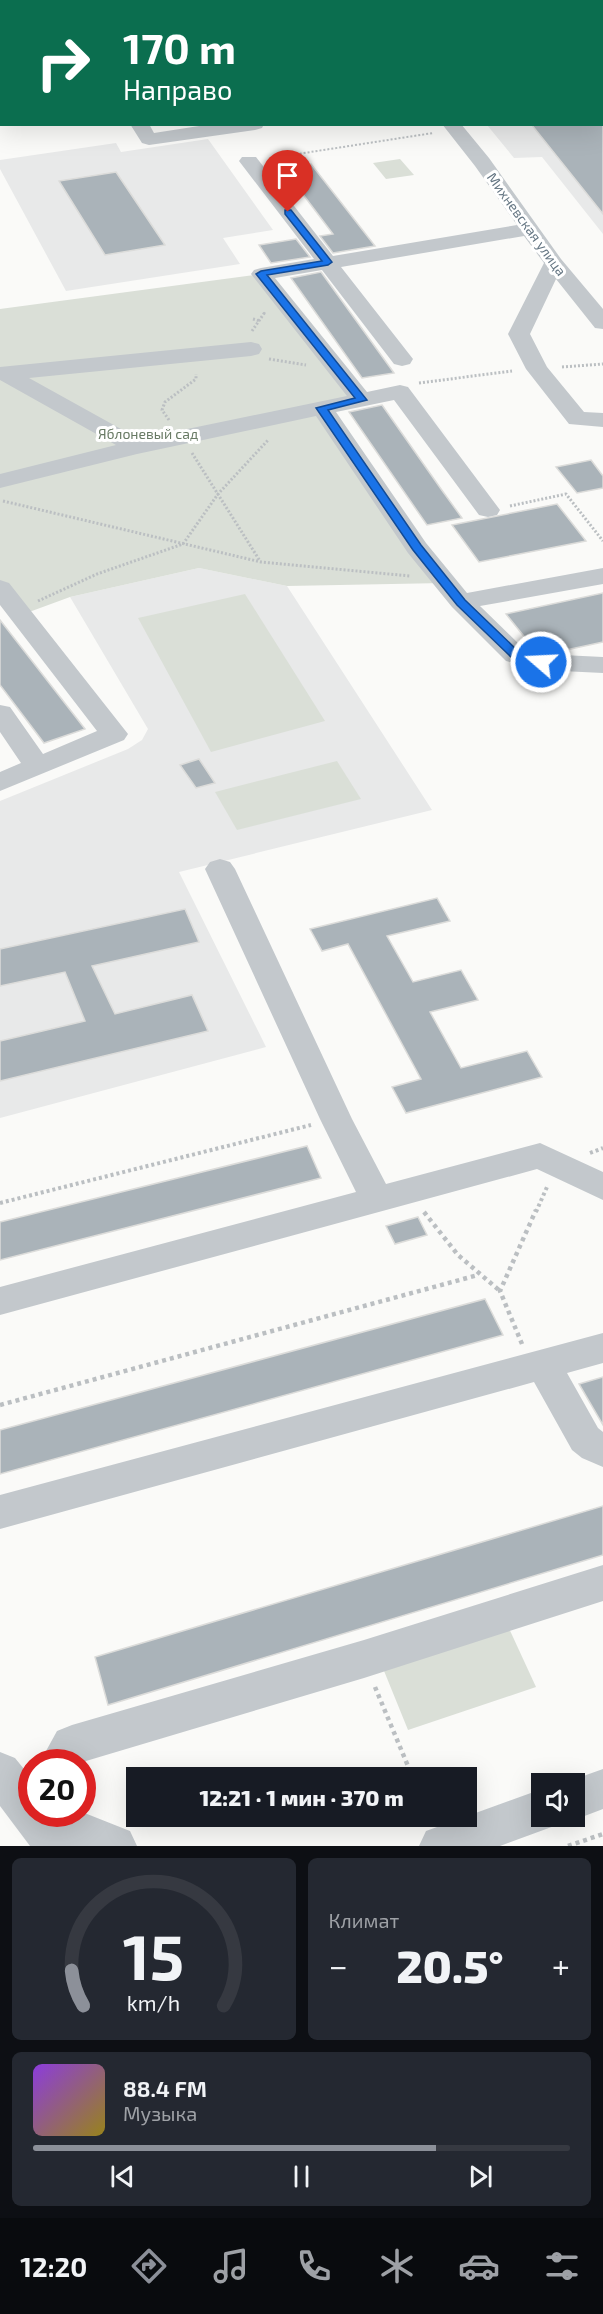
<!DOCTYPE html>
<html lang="ru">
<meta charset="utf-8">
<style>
body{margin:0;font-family:"Exo 2",sans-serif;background:#242831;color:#f1f3f6;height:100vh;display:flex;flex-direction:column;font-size:22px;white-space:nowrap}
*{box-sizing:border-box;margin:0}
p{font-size:20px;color:#9ea1a6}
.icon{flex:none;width:33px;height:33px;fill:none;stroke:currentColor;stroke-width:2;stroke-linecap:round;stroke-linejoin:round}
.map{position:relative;height:1846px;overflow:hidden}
.side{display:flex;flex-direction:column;gap:12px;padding:12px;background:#0d0f14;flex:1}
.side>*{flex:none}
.hud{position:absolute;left:0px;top:0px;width:603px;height:126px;box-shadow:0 6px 24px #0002;background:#0b6e4f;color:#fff;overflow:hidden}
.buttons{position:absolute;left:531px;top:1773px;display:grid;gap:12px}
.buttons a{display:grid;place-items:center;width:54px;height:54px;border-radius:0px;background:#171b24;box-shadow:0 6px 24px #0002;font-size:30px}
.speed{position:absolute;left:18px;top:1749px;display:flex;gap:12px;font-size:30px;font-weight:700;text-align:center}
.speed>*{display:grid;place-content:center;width:78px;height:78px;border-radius:50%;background:#171b24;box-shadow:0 6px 24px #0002;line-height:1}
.speed .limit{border:9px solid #d22;background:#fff;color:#111}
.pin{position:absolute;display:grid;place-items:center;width:51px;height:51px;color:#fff;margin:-62px -26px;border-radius:50% 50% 50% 0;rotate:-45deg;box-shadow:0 0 6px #0007}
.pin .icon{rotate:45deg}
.me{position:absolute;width:66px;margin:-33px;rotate:289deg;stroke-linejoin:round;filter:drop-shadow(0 0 4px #0008)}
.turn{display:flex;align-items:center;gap:21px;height:126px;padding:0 24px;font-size:27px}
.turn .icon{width:78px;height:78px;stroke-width:2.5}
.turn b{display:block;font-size:42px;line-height:51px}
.big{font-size:45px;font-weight:800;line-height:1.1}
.side .tile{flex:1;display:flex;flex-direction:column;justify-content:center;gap:9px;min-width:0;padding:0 21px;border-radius:9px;background:#242831}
.side .dial{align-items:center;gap:0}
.dial svg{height:156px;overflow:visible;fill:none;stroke:#363941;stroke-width:7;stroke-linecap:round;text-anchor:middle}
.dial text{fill:#f1f3f6;stroke:none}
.song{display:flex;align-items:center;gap:18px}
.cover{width:72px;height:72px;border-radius:9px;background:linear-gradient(135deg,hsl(270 70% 55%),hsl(50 70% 35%))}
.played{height:6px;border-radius:3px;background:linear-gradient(90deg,#8c9099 75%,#363941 75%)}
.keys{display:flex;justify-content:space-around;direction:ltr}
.heat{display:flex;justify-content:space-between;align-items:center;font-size:33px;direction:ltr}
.side .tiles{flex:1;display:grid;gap:12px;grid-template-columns:1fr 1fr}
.tile:last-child{grid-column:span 2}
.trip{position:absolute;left:126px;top:1767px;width:351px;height:60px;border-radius:0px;background:#171b24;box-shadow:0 6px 24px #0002;font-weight:800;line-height:60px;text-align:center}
.menu{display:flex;height:96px;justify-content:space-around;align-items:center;background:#090b0e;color:#9ea1a6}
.menu .icon{width:42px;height:42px}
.menu .active{color:#8c9099}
.menu b{font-size:27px;color:#f1f3f6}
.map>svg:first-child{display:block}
</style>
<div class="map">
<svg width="603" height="1846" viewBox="0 0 603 1846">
<rect width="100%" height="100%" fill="#fafaf8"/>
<!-- built -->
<g fill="#e8e9e9">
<path d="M 356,0 L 574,0 L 575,1 L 358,2 Z"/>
<path d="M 602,85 L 603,85 L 603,234 L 542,157 L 514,158 L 487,125 L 602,124 Z"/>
<path d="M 208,139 L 273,230 L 223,238 L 240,264 L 66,291 L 0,169 L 0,160 L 116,143 L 121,152 Z"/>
<path d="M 199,568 L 287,586 L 432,810 L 179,872 L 266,1047 L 0,1118 L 0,801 L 128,749 L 142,740 L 148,729 L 70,597 Z"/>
</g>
<!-- green -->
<g fill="#dadfd7">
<path d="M 400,159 L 414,175 L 386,179 L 373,163 Z"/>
<path d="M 261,274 L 362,400 L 322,408 L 444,583 L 287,586 L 199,568 L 70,597 L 21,615 L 0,588 L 0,309 Z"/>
<path d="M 245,594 L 325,721 L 211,752 L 138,618 Z"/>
<path d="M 337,761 L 361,799 L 237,830 L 215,792 Z"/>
<path d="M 507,1624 L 536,1687 L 408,1730 L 382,1666 Z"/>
</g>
<!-- building -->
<g fill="#aab3b9" stroke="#dcdcda" stroke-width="1.5">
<path d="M 531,124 L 603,124 L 603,214 Z"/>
<path d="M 311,164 L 375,246 L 333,253 L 320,236 L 333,234 L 283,168 Z"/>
<path d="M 116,172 L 165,245 L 105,255 L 59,181 Z"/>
<path d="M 296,239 L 310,257 L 271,263 L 259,245 Z"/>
<path d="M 321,272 L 394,373 L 362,378 L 291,278 Z"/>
<path d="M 382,405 L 441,489 L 462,518 L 427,525 L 349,412 Z"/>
<path d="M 591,460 L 603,476 L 603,488 L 577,493 L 556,467 Z"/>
<path d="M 557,504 L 586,541 L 479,562 L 452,525 Z"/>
<path d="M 603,593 L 603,642 L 557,652 L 535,650 L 506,614 Z"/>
<path d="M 0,620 L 85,729 L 44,743 L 0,685 Z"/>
<path d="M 199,759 L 215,783 L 196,788 L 180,765 Z"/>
<path d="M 437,898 L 450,921 L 387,936 L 413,982 L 461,970 L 478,1000 L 430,1012 L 461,1068 L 527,1051 L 542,1077 L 406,1113 L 392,1087 L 421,1079 L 348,944 L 322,951 L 310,929 Z"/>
<path d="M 185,909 L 199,942 L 92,966 L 115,1014 L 192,995 L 208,1031 L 0,1081 L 0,1041 L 85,1021 L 65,972 L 0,986 L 0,949 Z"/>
<path d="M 307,1146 L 321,1178 L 0,1260 L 0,1222 Z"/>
<path d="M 418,1217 L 427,1235 L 395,1244 L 386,1226 Z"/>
<path d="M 485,1299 L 503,1335 L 0,1474 L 0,1430 Z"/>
<path d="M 603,1377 L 603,1425 L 579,1384 Z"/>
<path d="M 603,1506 L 603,1555 L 108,1705 L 95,1657 Z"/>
</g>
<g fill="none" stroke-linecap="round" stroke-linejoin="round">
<!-- path-far3 -->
<g stroke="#bbbfc2" stroke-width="2" stroke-dasharray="2 2" stroke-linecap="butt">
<path d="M 31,2 L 43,0"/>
<path d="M 272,158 L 433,133"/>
<path d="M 264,314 L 265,312"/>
</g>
<!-- path-far2 -->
<g stroke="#bbbfc2" stroke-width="3" stroke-dasharray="2 2" stroke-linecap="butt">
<path d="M 253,319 L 260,321"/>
<path d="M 252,331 L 265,312"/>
<path d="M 269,359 L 306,365"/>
<path d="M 562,367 L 603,364"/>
<path d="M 419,383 L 512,371"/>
<path d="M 169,420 L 162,410 L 165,402 L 196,379 L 196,374"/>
<path d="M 192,453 L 260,561"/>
<path d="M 3,501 L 261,562 L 410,576"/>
<path d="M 510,506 L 566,494 L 603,541"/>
<path d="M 38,601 L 97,574 L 183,544 L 218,494 L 269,439"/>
</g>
<!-- path-far1 -->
<g stroke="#bbbfc2" stroke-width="4" stroke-dasharray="3 3" stroke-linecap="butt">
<path d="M 590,1153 L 603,1148"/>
<path d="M 0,1203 L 311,1125"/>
<path d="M 536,1212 L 547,1187"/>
</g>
<!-- path -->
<g stroke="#bbbfc2" stroke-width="4.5" stroke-dasharray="4 4" stroke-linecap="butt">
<path d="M 424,1212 L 458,1255 L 500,1291"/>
<path d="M 522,1344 L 500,1291 L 536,1210"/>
<path d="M 0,1405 L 478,1275"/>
<path d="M 375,1687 L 413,1778"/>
<path d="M 568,1846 L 603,1834"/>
</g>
<!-- minor -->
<g fill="#c3c8cc" fill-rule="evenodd">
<path d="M 104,0 L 121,0 L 122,2 L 105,2 Z"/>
<path d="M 146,0 L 166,0 L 145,2 Z"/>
<path d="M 222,0 L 242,0 L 242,1 L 221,2 Z"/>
<rect x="0" y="113" width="2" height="12"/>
<path d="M 130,124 L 149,124 L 154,133 L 212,124 L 264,124 L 262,128 L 255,130 L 149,145 L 142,143 Z"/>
<path d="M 442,124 L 461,124 L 489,158 L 561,259 L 603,309 L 603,329 L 595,328 L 556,279 L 530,334 L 547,367 L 584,412 L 603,413 L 603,427 L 569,424 L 526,369 L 508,334 L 544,263 L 524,236 L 341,267 L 413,359 L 410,364 L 402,366 L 394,364 L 322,270 L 275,278 L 367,392 L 400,385 L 408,387 L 500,510 L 497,515 L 488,517 L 479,515 L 394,400 L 336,412 L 426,543 L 467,593 L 603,568 L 603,584 L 480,606 L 524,649 L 542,654 L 603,657 L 603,673 L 541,670 L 506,661 L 452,607 L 408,553 L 316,416 L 137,454 L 0,488 L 0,474 L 116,445 L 0,380 L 0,367 L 251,342 L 259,344 L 262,349 L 259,354 L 251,356 L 29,378 L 139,439 L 347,396 L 251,274 L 254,270 L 261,268 L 314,259 L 239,161 L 242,157 L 256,157 L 333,256 L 517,225 L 475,166 Z"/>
<path d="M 0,580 L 9,583 L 128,734 L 124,740 L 0,791 L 0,772 L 21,763 L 0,732 L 0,705 L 10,707 L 43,754 L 97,731 L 0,605 Z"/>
<path d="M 220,859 L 230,862 L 235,869 L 352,1119 L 386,1184 L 540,1143 L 603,1172 L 603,1200 L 537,1169 L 0,1315 L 0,1287 L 356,1192 L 320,1119 L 205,869 L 210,862 Z"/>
<path d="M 603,1333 L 603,1363 L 567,1373 L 598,1428 L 603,1432 L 603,1467 L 582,1458 L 572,1450 L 534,1382 L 0,1529 L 0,1495 Z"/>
<path d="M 603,1565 L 603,1601 L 364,1678 L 86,1761 L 82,1766 L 82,1762 L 40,1762 L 57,1731 L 72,1725 L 364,1640 Z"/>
<path d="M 0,1752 L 15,1758 L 32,1779 L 32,1814 L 82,1812 L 130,1831 L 137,1846 L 30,1846 L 0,1806 Z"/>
<path d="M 603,1769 L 603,1809 L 574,1820 L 566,1816 L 574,1816 L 574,1784 L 561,1784 Z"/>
<path d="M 542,1789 L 542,1816 L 561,1816 L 557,1825 L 500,1846 L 419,1846 L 426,1831 Z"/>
</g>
</g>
<!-- route -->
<path fill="#1a73e8" stroke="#114b97" stroke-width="1.5" d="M 285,210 L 291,210 L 332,262 L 328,265 L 267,275 L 367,400 L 328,410 L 421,545 L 465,600 L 519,652 L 545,659 L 545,664 L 541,666 L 511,657 L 457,605 L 413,550 L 316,408 L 355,398 L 256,274 L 261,271 L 322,261 L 285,214 Z"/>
<g text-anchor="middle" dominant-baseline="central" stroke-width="6" stroke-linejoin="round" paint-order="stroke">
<!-- far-street labels -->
<g font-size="14" fill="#657683" stroke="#fff">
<text transform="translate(527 224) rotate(54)">Михневская улица</text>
</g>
<!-- far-park labels -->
<g font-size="14" fill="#687a64" stroke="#fff">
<text x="148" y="433">Яблоневый сад</text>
</g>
</g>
</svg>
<div class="buttons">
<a><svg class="icon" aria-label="sound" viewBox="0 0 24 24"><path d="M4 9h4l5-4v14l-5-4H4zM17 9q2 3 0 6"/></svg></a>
</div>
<div class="speed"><div class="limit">20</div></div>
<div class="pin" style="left:288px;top:212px;background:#d93025"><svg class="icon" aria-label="arrive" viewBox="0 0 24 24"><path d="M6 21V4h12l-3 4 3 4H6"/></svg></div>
<svg class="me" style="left:541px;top:662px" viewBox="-20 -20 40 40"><circle r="17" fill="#1a73e8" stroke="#fff" stroke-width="3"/><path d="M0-11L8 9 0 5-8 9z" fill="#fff"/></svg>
<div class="trip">12:21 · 1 мин · 370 m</div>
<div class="hud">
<div class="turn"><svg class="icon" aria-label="right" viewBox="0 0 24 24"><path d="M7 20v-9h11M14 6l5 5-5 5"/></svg><div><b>170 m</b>Направо</div></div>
</div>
</div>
<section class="side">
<div class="tiles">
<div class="tile dial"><svg viewBox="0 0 100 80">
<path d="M14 69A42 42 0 1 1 86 69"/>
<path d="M14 69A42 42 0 0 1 8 51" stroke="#8c9099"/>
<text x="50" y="56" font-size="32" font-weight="700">15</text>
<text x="50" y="72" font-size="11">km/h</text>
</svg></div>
<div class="tile"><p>Климат</p>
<div class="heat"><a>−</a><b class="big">20.5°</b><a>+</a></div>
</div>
<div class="tile">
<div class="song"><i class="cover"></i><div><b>88.4 FM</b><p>Музыка</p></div></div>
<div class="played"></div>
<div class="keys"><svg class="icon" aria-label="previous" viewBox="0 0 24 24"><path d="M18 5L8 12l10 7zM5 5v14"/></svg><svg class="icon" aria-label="pause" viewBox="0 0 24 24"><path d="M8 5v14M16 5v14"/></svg><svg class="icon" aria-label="next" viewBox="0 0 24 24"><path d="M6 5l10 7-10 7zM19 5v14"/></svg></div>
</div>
</div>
</section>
<nav class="menu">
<b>12:20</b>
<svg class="icon active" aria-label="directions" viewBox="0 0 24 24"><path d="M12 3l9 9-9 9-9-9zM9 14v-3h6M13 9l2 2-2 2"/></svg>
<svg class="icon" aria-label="music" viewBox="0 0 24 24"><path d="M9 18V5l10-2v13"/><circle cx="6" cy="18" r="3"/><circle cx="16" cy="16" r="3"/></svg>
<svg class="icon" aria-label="phone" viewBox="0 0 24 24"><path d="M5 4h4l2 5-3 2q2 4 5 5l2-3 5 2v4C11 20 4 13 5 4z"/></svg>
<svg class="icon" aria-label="climate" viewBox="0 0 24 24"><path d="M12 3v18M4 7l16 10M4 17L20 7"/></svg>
<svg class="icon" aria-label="car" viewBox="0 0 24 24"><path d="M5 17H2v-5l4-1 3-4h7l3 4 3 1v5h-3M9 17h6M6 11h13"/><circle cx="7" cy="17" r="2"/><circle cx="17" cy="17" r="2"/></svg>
<svg class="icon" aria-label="filters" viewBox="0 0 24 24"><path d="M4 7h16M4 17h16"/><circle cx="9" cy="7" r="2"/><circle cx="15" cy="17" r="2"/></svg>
</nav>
